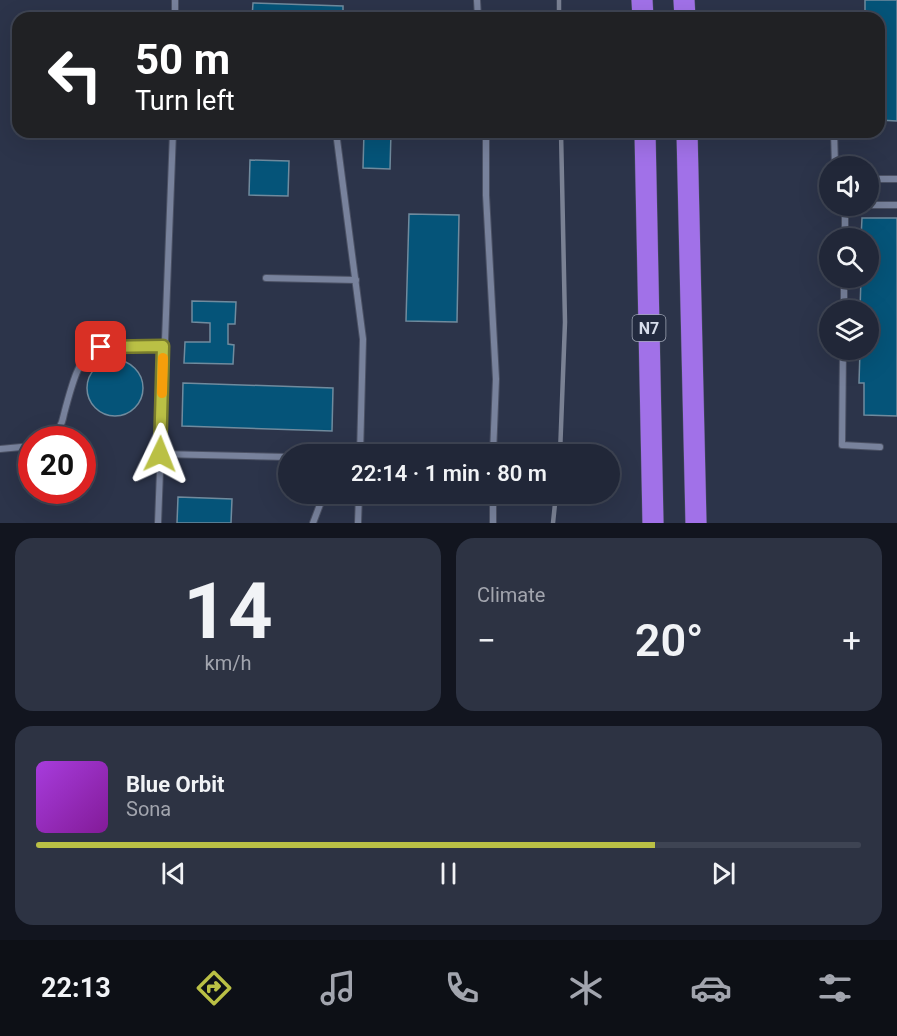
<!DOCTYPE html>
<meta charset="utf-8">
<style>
body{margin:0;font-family:Roboto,sans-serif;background:#2d3343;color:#f1f3f6;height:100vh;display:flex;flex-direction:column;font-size:22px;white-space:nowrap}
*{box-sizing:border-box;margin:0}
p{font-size:20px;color:#a2a5ae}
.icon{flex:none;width:33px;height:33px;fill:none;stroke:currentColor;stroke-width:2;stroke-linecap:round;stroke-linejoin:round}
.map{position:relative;height:523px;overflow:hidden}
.side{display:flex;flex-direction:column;gap:15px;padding:15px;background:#12151f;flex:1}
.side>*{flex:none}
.banner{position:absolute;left:12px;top:12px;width:873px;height:126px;border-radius:18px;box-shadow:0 6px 24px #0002,0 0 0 2px #3e4453;background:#202124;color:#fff;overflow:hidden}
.tools{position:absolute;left:819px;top:156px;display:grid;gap:12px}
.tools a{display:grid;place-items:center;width:60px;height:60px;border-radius:50%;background:#212738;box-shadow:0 6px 24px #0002,0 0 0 2px #3e4453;font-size:30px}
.speed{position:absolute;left:18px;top:426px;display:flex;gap:12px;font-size:30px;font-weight:700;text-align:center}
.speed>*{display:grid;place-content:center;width:78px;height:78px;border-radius:50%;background:#212738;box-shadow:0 6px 24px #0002,0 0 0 2px #3e4453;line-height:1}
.speed .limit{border:9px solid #d22;background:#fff;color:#111}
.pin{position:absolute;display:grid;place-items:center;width:51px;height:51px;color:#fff;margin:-26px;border-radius:12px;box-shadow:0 3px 9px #0006}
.me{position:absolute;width:66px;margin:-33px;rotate:2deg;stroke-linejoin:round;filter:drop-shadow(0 0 4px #0008)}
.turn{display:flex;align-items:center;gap:21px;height:126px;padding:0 24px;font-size:27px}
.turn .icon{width:78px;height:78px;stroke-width:2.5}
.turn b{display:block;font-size:42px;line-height:51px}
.big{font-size:45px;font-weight:600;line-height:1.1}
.side .widget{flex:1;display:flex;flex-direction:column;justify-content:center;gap:9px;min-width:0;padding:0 21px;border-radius:18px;background:#2d3343}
.side .dial{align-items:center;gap:0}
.dial b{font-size:78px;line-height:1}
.song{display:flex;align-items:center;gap:18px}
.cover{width:72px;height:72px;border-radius:9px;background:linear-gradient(135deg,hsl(280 70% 55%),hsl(290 70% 35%))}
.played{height:6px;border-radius:3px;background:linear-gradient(90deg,#bac045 75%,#3e4453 75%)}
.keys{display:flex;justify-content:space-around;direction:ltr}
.heat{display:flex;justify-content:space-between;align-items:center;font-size:33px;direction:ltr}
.side .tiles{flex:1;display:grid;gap:15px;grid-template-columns:1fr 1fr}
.widget:last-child{grid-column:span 2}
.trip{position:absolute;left:278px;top:444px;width:342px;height:60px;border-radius:30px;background:#212738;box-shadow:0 6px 24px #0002,0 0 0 2px #3e4453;font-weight:600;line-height:60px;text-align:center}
.tabs{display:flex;height:96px;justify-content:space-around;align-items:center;background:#0d1016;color:#a2a5ae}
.tabs .icon{width:42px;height:42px}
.tabs .current{color:#bac045}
.tabs b{font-size:27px;color:#f1f3f6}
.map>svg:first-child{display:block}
</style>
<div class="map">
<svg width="897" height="523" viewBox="0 0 897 523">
<rect width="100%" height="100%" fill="#2c344a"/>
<!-- building -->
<g fill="#055479" stroke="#708b9e" stroke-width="1.5">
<path d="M 865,0 L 897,0 L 897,121 L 879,120 L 879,18 L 865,18 Z"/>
<path d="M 253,3 L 343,6 L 343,18 L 252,18 Z"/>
<path d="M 364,132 L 391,132 L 390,169 L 363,168 Z"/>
<path d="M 250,160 L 289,161 L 288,196 L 249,195 Z"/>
<path d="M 409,214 L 459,215 L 457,322 L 406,321 Z"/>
<path d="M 862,218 L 897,218 L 897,416 L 864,415 L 864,383 L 859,383 L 860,350 L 868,350 L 868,310 L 860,310 L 861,278 L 868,278 L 868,238 L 861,238 Z"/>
<path d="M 192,301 L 236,302 L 235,324 L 228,324 L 228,344 L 234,345 L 233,364 L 184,363 L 185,342 L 210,342 L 210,323 L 192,322 Z"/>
<circle cx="115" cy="388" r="28"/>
<path d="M 183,383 L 333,388 L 332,431 L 182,426 Z"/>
<path d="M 178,497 L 232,499 L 231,523 L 177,523 Z"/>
</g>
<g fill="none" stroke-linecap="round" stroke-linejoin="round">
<defs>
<g id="service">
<path d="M 175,0 L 175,18"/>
<path d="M 477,0 L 478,18"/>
<path d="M 336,132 L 363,339 L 360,454"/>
<path d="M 486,132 L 486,195 L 496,379 L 493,454"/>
<path d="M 834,132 L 835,166"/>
<path d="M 868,179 L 897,179"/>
<path d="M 868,205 L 897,205"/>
<path d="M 845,238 L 845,212 L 851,206"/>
<path d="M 266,278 L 356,280"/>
<path d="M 844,310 L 844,278"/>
<path d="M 843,350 L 842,445 L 880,447"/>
<path d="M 48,440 C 58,434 62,425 64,414 C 84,338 88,344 163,346"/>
<path d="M 0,449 L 32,446"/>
<path d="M 160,454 L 288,457"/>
<path d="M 493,494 L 493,523"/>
<path d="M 158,523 L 173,132"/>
<path d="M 313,523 L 324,494"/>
<path d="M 358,523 L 359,494"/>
</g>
<g id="motorway">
<path d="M 642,0 L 643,18"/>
<path d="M 684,0 L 685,18"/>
<path d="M 645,132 L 653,523"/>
<path d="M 687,132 L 696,523"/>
</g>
</defs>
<!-- service casing -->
<use href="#service" stroke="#4b5164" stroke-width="8"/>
<!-- motorway casing -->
<use href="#motorway" stroke="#4b5164" stroke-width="22"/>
<!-- service -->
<use href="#service" stroke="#78829c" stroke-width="6"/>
<!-- motorway -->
<use href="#motorway" stroke="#a171e8" stroke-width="21"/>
<!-- rail -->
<g stroke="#7a8193" stroke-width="4.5">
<path d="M 559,0 L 559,18"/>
<path d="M 560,454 L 565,322 L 561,132"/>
<path d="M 553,523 L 556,494"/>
</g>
</g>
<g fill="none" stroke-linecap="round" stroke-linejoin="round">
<defs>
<path id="route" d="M 101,347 L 163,346 L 160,454"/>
</defs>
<!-- route casing -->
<use href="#route" stroke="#797d2d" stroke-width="15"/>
<!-- route -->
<use href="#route" stroke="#bac045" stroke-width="10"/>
<!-- slow -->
<path stroke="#f59e0b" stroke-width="10" d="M 162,393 L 163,358"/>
</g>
<g text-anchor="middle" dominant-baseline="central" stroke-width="6" stroke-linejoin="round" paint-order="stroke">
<!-- shield labels -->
<rect fill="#222a3f" stroke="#a1a7b7" stroke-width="1.5" x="632.5" y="315" width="33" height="26" rx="4.5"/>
<g font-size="16" font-weight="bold" fill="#d7ddeb">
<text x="649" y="328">N7</text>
</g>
</g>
</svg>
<div class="tools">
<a><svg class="icon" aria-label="sound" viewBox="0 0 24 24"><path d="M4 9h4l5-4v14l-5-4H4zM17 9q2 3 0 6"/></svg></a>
<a><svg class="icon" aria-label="search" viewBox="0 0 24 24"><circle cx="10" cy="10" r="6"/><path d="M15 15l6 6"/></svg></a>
<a><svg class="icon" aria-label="layers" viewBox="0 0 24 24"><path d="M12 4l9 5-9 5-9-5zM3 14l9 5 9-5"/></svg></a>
</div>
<div class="speed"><div class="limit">20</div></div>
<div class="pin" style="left:101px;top:347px;background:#d93025"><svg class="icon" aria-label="arrive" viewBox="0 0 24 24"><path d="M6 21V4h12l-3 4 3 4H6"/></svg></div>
<svg class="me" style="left:160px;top:454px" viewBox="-20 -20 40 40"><path d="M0-17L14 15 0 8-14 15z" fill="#bac045" stroke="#fff" stroke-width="4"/></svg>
<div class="trip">22:14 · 1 min · 80 m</div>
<div class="banner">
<div class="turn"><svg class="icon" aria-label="left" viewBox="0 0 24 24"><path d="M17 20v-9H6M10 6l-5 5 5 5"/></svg><div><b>50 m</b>Turn left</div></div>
</div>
</div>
<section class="side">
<div class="tiles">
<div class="widget dial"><b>14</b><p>km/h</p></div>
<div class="widget"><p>Climate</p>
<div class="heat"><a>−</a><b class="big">20°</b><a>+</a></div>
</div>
<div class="widget">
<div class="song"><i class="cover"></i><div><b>Blue Orbit</b><p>Sona</p></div></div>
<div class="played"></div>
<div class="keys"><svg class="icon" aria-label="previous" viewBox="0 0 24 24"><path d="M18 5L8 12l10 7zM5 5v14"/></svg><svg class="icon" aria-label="pause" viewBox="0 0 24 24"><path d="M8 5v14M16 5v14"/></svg><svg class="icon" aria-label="next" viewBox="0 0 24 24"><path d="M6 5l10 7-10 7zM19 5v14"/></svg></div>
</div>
</div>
</section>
<nav class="tabs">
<b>22:13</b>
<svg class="icon current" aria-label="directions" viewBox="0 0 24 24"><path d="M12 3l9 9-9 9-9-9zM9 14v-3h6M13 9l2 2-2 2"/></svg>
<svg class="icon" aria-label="music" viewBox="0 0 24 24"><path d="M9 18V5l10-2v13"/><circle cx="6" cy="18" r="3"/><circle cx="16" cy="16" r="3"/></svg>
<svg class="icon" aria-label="phone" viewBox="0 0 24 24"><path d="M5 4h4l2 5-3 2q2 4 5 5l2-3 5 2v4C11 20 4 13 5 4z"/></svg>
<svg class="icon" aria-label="climate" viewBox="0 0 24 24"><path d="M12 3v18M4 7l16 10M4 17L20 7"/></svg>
<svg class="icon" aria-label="car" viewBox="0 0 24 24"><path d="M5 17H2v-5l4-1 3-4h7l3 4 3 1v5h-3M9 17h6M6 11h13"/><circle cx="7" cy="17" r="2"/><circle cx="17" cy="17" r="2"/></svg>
<svg class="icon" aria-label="filters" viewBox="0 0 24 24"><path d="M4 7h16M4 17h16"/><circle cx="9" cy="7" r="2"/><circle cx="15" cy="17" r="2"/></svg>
</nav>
